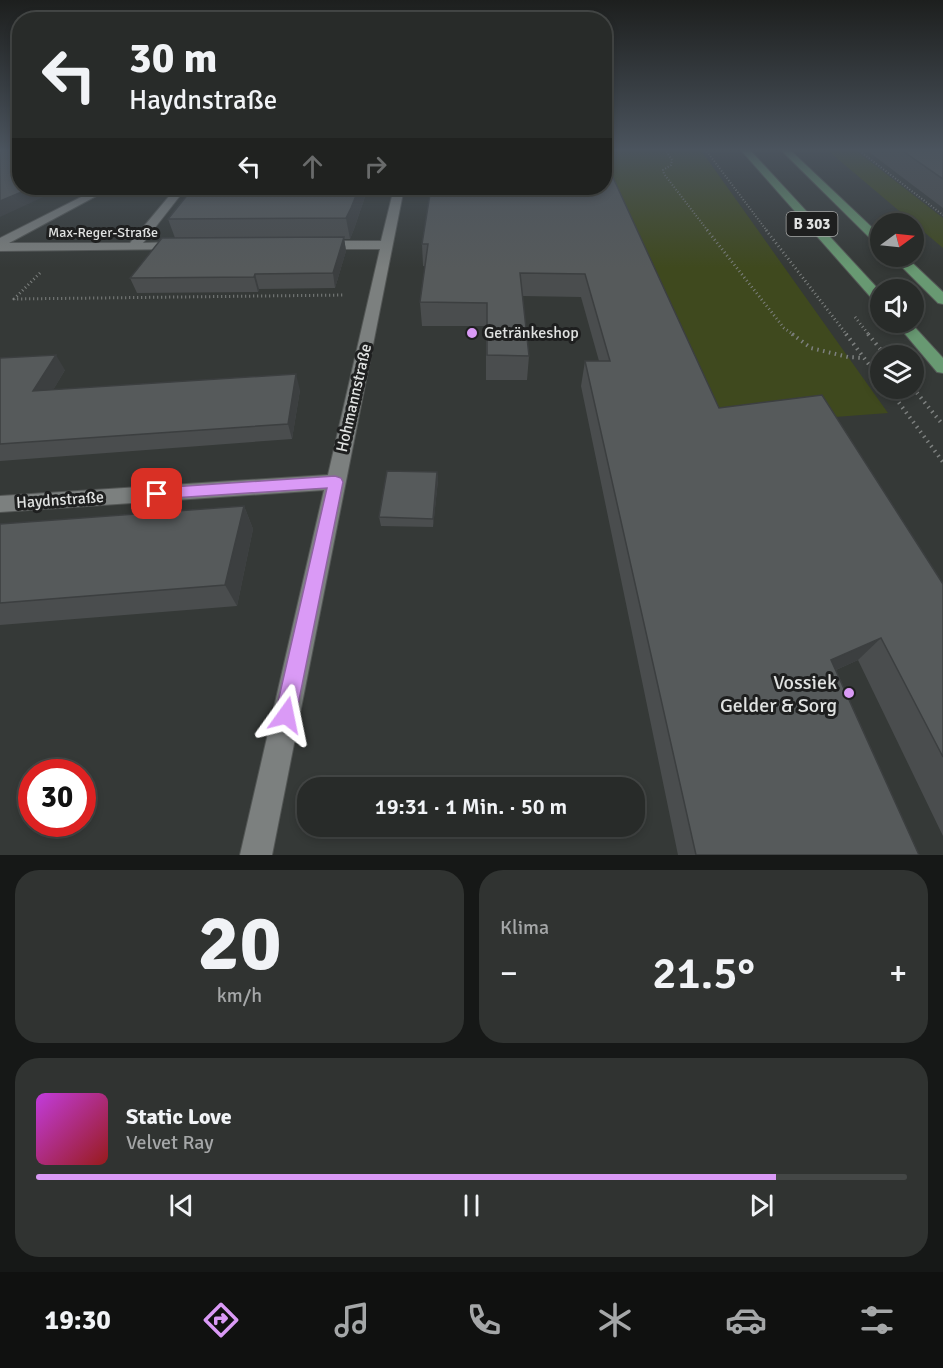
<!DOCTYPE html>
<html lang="de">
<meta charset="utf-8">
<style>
body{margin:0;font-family:Signika,sans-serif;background:#303331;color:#f1f3f6;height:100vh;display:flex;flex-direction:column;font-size:22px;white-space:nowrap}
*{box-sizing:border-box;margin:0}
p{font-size:20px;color:#a5a7a8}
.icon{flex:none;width:33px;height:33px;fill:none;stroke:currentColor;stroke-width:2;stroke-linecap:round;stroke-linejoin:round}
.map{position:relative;height:855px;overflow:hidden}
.sheet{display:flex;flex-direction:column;gap:15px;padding:15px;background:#161817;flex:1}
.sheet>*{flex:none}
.guide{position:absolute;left:12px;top:12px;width:600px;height:183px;border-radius:24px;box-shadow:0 3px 9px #0003,0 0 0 2px #444746;background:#282b29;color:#f1f3f6;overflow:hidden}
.needle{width:39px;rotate:75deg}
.controls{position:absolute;left:870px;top:213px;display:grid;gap:12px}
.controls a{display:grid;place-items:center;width:54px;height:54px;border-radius:50%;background:#282b29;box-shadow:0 3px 9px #0003,0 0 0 2px #444746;font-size:30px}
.speed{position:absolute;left:18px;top:759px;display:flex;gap:12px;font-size:30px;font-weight:700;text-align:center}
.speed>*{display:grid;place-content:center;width:78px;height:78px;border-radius:50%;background:#282b29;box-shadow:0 3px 9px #0003,0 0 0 2px #444746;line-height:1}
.speed .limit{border:9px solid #d22;background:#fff;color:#111}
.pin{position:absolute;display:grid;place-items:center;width:51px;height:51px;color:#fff;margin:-26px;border-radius:12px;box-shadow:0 3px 9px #0006}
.me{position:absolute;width:66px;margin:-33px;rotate:12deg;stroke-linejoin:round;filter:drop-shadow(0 0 4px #0008)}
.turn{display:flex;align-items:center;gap:21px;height:126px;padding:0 18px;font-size:27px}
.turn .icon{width:78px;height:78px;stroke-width:2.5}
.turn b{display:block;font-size:42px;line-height:51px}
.lanes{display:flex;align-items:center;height:57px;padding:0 18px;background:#0003;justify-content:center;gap:30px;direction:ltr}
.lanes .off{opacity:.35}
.big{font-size:45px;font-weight:600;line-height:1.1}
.sheet .tile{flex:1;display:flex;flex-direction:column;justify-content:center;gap:9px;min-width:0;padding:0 21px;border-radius:24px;background:#303331}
.sheet .dial{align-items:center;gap:0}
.dial b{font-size:78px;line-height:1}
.song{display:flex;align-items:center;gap:18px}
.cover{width:72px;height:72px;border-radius:9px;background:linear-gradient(135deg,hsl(290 70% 55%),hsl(0 70% 35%))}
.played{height:6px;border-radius:3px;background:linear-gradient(90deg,#da9af6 85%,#444746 85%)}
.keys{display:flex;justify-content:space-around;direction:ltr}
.heat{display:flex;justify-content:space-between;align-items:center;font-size:33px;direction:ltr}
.sheet .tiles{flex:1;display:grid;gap:15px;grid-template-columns:1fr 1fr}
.tile:last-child{grid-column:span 2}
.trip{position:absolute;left:297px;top:777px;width:348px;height:60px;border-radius:24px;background:#282b29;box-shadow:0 3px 9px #0003,0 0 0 2px #444746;font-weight:600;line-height:60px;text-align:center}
.tab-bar{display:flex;height:96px;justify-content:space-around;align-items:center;background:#101110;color:#a5a7a8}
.tab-bar .icon{width:42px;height:42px}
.tab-bar .on{color:#da9af6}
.tab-bar b{font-size:27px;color:#f1f3f6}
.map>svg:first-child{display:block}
</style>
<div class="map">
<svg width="943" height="855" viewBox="0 0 943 855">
<rect width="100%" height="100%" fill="#353937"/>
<!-- green -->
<g fill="#3f491e">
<path d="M 604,149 L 700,149 L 888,413 L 808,419 L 709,433 L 605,186 Z"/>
<path d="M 826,149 L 854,149 L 943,218 L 943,248 Z"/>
</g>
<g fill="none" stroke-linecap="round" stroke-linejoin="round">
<defs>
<g id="street">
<path d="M 99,188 L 111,188 L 9,243 L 130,243 L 176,188 L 186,188 L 143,243 L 178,242 L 182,243 L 182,249 L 0,251 L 0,238 Z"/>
<path d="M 394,188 L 404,188 L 272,855 L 240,855 L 324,490 L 0,512 L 0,496 L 328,475 L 380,249 L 323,249 L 317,245 L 323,241 L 381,241 Z"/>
</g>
<g id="primary">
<path d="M 740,149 L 749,149 L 880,291 L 880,303 L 875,302 Z"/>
<path d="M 780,149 L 789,149 L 880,235 L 880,245 L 876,244 Z"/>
<path d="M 891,256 L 905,256 L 943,292 L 943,304 L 938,303 Z"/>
<path d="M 895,322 L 910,322 L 943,358 L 943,373 L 937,372 Z"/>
</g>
</defs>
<!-- street casing -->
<use href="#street" stroke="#535655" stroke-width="2"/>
<!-- primary casing -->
<use href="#primary" stroke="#535655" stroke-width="2"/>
<!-- path-far2 -->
<g stroke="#7d807f" stroke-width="2" stroke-dasharray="1 2" stroke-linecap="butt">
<path d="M 665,149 L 672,160 L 671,165 L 663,170 L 664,174 L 708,231"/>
<path d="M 705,149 L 767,231"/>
<path d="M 857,149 L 943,215"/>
<path d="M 862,149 L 869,152"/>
</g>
<!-- path-far1 -->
<g stroke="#7d807f" stroke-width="3" stroke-dasharray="1 3" stroke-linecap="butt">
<path d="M 707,230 L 784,328 L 794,335"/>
<path d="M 766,230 L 847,335"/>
<path d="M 40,273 L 14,299 L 345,295"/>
<path d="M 855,317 L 869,335"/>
</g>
<!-- path -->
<g stroke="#7d807f" stroke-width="4" stroke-dasharray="1.5 4.5" stroke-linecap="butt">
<path d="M 792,334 L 811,348 L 848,357 L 864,358"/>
<path d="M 846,334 L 880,379"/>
<path d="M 868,334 L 886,356"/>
<path d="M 888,388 L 943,462"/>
<path d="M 913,388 L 943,425"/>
</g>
<!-- street -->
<use href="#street" fill="#7c807f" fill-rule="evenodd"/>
<!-- primary -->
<use href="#primary" fill="#689972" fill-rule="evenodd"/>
</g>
<!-- wall -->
<g fill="#4a4d4e">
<path d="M 865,149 L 943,149 L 943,208 Z"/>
<path d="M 193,188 L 368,188 L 354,229 L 350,239 L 344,239 L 346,251 L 335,288 L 259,289 L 258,292 L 137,293 L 130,278 L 175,238 L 168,219 Z"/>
<path d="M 604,188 L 719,408 L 943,584 L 943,836 L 858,660 L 836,670 L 919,855 L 678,855 L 581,386 L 585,361 L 599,361 L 581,297 L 522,296 L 529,356 L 527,380 L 486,380 L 486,326 L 422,326 L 420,302 L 425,266 L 423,266 L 422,244 Z"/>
<path d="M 0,358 L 65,370 L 53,390 L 300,390 L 292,439 L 0,461 Z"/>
<path d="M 437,472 L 438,480 L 433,527 L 381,526 L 379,517 Z"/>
<path d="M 244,506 L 253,529 L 237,606 L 0,625 L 0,524 Z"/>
</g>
<!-- shaded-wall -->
<g fill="#3c3f40">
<path d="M 31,188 L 63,188 L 0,217 L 0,201 Z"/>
<path d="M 359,188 L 368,188 L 354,229 L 350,239 L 346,218 Z"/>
<path d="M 344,237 L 346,251 L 335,288 L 333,273 Z"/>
<path d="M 255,274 L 259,289 L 258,292 L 254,277 Z"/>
<path d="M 56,355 L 65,370 L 43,407 L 33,391 Z"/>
<path d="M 296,374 L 300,390 L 292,439 L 288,424 Z"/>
<path d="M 437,472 L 438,480 L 433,527 L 433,519 Z"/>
<path d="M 244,506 L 253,529 L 237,606 L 225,585 Z"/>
<path d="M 881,638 L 858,660 L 811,681 L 831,660 Z"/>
</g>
<!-- building -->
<g fill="#565a5b" stroke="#3c3f40" stroke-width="1.5">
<path d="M 0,149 L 20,149 L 20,188 L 31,188 L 0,201 Z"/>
<path d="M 900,149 L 943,149 L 943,179 Z"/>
<path d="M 604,158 L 719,408 L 822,395 L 943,584 L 943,757 L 881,638 L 831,660 L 919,855 L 696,855 L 585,361 L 610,361 L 585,274 L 520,273 L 529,356 L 487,355 L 487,303 L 420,302 L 428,244 L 422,244 L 431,188 L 604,188 Z"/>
<path d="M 193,188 L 359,188 L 351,208 L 346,218 L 168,219 Z"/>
<path d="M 344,237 L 333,273 L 255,274 L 254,277 L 130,278 L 162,238 Z"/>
<path d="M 56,355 L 33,391 L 296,374 L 288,424 L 0,444 L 0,358 Z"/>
<path d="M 387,471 L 437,472 L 433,519 L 379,517 Z"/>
<path d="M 244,506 L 225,585 L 0,603 L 0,524 Z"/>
</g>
<!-- sky -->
<linearGradient id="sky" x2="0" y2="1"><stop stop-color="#1d1f1e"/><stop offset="0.56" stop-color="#4b545e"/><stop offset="1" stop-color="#4b545e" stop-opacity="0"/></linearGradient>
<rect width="943" height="268" fill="url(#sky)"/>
<!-- route -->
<path fill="#da9af6" stroke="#8e64a0" stroke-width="1.5" d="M 335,476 L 341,478 L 343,482 L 296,715 L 293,722 L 286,725 L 278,722 L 275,715 L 327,488 L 157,499 L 151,498 L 149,494 L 151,489 L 157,488 Z"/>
<!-- markers -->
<g fill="#da9af6" stroke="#1e1f1f" stroke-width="2">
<circle cx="472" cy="333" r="6"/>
<circle cx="849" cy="693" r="6"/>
</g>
<g text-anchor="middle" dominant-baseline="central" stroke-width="6" stroke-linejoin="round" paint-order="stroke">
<!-- far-street labels -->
<g font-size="14" fill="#e0e2e1" stroke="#1e1f1f">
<text x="103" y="232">Max-Reger-Straße</text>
</g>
<!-- shield labels -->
<rect fill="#1e1f1f" stroke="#a6a8a7" stroke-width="1.5" x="786.5" y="212" width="51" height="24" rx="4.5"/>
<g font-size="15" font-weight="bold" fill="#e0e2e1">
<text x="812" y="224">B 303</text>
</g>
<!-- poi labels -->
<g font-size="16" fill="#e0e2e1" stroke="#1e1f1f" text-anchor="start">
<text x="484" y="333">Getränkeshop</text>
</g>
<!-- street labels -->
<g font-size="16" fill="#e0e2e1" stroke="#1e1f1f">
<text transform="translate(354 398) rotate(-77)">Hohmannstraße</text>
<text transform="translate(60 500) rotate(-4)">Haydnstraße</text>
</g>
<!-- near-poi labels -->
<g font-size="20" fill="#e0e2e1" stroke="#1e1f1f" text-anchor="end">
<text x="837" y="682">Vossiek<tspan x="837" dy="23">Gelder &amp; Sorg</tspan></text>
</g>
</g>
</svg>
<div class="controls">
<a><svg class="needle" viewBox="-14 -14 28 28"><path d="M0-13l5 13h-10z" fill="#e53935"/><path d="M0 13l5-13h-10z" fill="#a5a7a8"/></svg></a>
<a><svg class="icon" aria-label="sound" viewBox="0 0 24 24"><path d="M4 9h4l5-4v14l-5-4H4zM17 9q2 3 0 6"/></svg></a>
<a><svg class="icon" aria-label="layers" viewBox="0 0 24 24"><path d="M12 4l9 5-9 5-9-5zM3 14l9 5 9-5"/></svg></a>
</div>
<div class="speed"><div class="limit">30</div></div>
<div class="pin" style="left:157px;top:494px;background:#d93025"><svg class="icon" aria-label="arrive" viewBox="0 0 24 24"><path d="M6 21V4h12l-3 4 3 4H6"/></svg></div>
<svg class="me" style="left:286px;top:715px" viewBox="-20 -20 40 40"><path d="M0-17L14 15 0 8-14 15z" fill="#da9af6" stroke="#fff" stroke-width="4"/></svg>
<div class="trip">19:31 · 1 Min. · 50 m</div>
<div class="guide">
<div class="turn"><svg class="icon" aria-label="left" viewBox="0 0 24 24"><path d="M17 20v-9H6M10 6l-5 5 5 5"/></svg><div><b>30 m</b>Haydnstraße</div></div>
<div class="lanes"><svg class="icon" aria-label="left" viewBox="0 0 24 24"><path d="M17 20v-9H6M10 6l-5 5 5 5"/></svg><svg class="icon off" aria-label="ahead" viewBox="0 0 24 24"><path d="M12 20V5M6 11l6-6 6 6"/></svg><svg class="icon off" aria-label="right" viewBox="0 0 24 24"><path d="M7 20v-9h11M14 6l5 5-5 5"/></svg></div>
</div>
</div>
<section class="sheet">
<div class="tiles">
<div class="tile dial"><b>20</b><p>km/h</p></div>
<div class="tile"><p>Klima</p>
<div class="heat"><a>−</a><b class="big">21.5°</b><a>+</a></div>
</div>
<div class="tile">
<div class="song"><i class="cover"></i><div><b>Static Love</b><p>Velvet Ray</p></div></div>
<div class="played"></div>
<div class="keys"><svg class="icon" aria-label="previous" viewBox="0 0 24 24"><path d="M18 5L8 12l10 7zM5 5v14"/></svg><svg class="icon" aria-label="pause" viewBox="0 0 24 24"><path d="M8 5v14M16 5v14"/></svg><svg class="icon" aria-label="next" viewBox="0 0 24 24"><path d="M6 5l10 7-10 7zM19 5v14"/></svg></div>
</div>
</div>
</section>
<nav class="tab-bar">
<b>19:30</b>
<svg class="icon on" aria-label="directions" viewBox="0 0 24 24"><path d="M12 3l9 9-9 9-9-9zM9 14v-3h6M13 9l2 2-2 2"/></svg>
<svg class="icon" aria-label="music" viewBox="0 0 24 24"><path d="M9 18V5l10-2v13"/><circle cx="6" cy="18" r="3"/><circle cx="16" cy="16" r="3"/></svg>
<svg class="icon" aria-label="phone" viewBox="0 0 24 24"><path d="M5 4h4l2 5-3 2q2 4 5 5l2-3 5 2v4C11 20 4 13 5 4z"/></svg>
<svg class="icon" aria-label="climate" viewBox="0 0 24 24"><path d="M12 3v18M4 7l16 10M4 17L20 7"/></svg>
<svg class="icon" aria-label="car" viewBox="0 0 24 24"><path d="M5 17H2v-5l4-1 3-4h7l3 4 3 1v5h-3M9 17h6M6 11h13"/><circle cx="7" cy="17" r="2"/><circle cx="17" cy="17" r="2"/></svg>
<svg class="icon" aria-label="filters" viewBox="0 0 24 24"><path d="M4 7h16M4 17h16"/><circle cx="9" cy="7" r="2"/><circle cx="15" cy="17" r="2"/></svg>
</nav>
